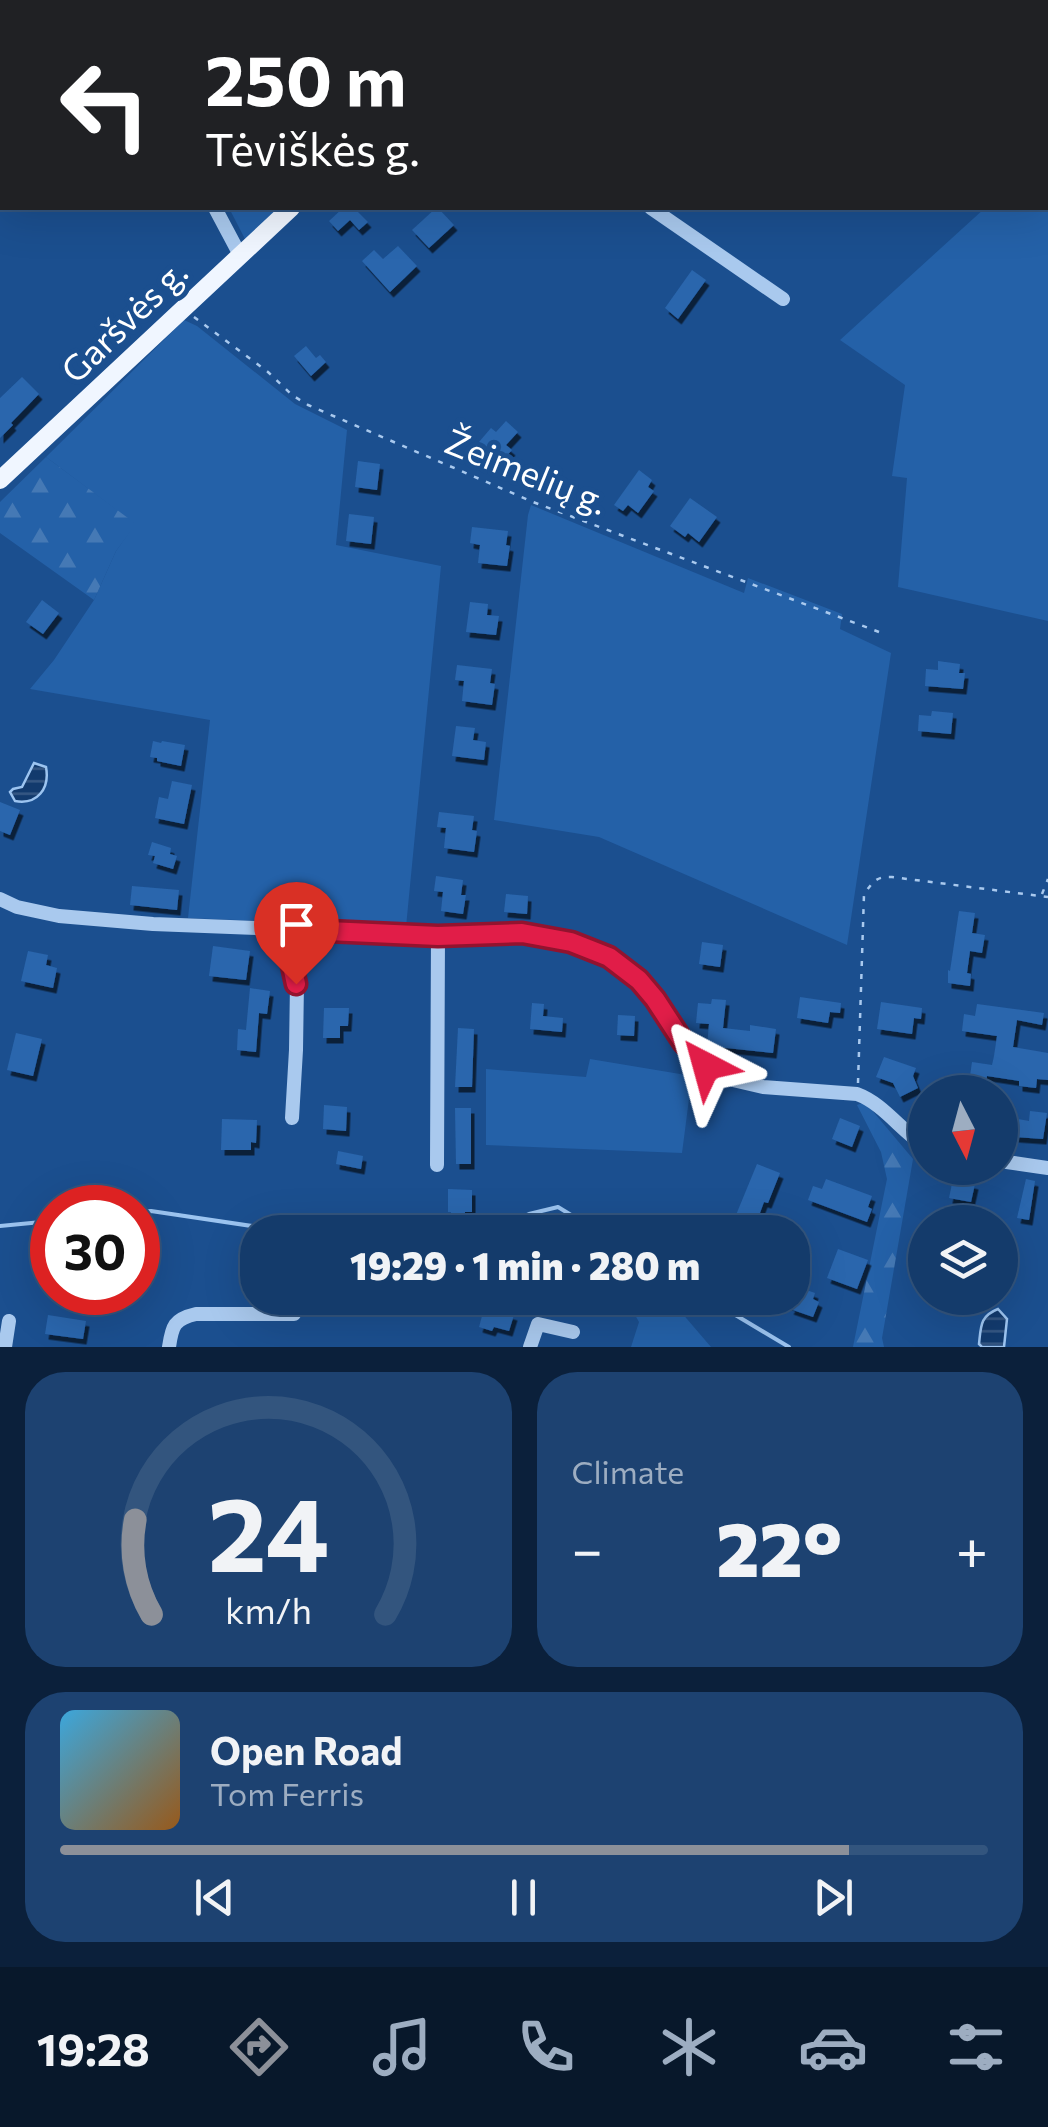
<!DOCTYPE html>
<meta charset="utf-8">
<style>
body{margin:0;font-family:Commissioner,sans-serif;background:#1d4271;color:#f1f3f6;height:100vh;display:flex;flex-direction:column;font-size:38px;white-space:nowrap}
*{box-sizing:border-box;margin:0}
p{font-size:32px;color:#9dadc1}
.icon{flex:none;width:55px;height:55px;fill:none;stroke:currentColor;stroke-width:2;stroke-linecap:round;stroke-linejoin:round}
.map{position:relative;height:1347px;overflow:hidden}
.drawer{display:flex;flex-direction:column;gap:25px;padding:25px;background:#0b203b;flex:1}
.drawer>*{flex:none}
.hud{position:absolute;left:0px;top:0px;width:1050px;height:210px;box-shadow:0 10px 40px #0002,0 0 0 2px #33557e;background:#202124;color:#fff;overflow:hidden}
.needle{width:65px;rotate:174deg}
.controls{position:absolute;left:908px;top:1075px;display:grid;gap:20px}
.controls a{display:grid;place-items:center;width:110px;height:110px;border-radius:50%;background:#143b6b;box-shadow:0 10px 40px #0002,0 0 0 2px #33557e;font-size:50px}
.speed{position:absolute;left:30px;top:1185px;display:flex;gap:20px;font-size:50px;font-weight:700;text-align:center}
.speed>*{display:grid;place-content:center;width:130px;height:130px;border-radius:50%;background:#143b6b;box-shadow:0 10px 40px #0002,0 0 0 2px #33557e;line-height:1}
.speed .limit{border:15px solid #d22;background:#fff;color:#111}
.pin{position:absolute;display:grid;place-items:center;width:85px;height:85px;color:#fff;margin:-102px -42px;border-radius:50% 50% 50% 0;rotate:-45deg;box-shadow:0 0 10px #0007}
.pin .icon{rotate:45deg}
.me{position:absolute;width:110px;margin:-55px;rotate:321deg;stroke-linejoin:round;filter:drop-shadow(0 0 8px #0008)}
.turn{display:flex;align-items:center;gap:35px;height:210px;padding:0 40px;font-size:45px}
.turn .icon{width:130px;height:130px;stroke-width:2.5}
.turn b{display:block;font-size:70px;line-height:85px}
.big{font-size:75px;font-weight:800;line-height:1.1}
.drawer .card{flex:1;display:flex;flex-direction:column;justify-content:center;gap:15px;min-width:0;padding:0 35px;border-radius:40px;background:#1d4271}
.drawer .dial{align-items:center;gap:0}
.dial svg{height:260px;overflow:visible;fill:none;stroke:#33557e;stroke-width:7;stroke-linecap:round;text-anchor:middle}
.dial text{fill:#f1f3f6;stroke:none}
.song{display:flex;align-items:center;gap:30px}
.cover{width:120px;height:120px;border-radius:15px;background:linear-gradient(135deg,hsl(200 70% 55%),hsl(30 70% 35%))}
.played{height:10px;border-radius:5px;background:linear-gradient(90deg,#8c9099 85%,#33557e 85%)}
.keys{display:flex;justify-content:space-around;direction:ltr}
.heat{display:flex;justify-content:space-between;align-items:center;font-size:55px;direction:ltr}
.drawer .tiles{flex:1;display:grid;gap:25px;grid-template-columns:1fr 1fr}
.card:last-child{grid-column:span 2}
.trip{position:absolute;left:240px;top:1215px;width:570px;height:100px;border-radius:40px;background:#143b6b;box-shadow:0 10px 40px #0002,0 0 0 2px #33557e;font-weight:800;line-height:100px;text-align:center}
.dock{display:flex;height:160px;justify-content:space-around;align-items:center;background:#08182b;color:#9dadc1}
.dock .icon{width:70px;height:70px}
.dock .current{color:#8c9099}
.dock b{font-size:45px;color:#f1f3f6}
.map>svg:first-child{display:block}
</style>
<div class="map">
<svg width="1048" height="1347" viewBox="0 0 1048 1347">
<defs>
<pattern id="forest-firs" width="22" height="20" patternUnits="userSpaceOnUse" patternTransform="scale(2.5)"><rect width="22" height="20" fill="#2461a8"/><path d="M5 1l3.5 6h-7zM16 11l3.5 6h-7z" fill="#4579b5"/></pattern>
<pattern id="water-rules" width="6" height="5" patternUnits="userSpaceOnUse" patternTransform="scale(2.5)"><rect width="6" height="5" fill="#123a6d"/><path d="M0 2.5h6" fill="none" stroke="#365883"/></pattern>
<filter id="shadow"><feDropShadow dx="3.5" dy="5.5" stdDeviation="0" flood-color="#0009"/></filter>
</defs>
<rect width="100%" height="100%" fill="#1b4f8f"/>
<!-- grass -->
<g fill="#2461a8">
<path d="M 1048,151 L 1048,621 L 898,587 L 907,478 L 892,476 L 905,385 L 840,340 L 985,208 L 1048,208 Z"/>
<path d="M 229,208 L 283,208 L 246,241 Z"/>
<path d="M 184,320 L 197,326 L 295,404 L 347,430 L 336,545 L 441,566 L 406,927 L 188,918 L 210,720 L 30,689 L 54,660 L 94,600 L 116,551 L 135,524 L 46,457 Z"/>
<path d="M 531,505 L 744,593 L 748,578 L 842,614 L 840,629 L 891,653 L 847,945 L 599,837 L 494,820 L 528,515 Z"/>
<path d="M 590,1059 L 692,1076 L 682,1153 L 486,1145 L 486,1069 L 586,1077 Z"/>
<path d="M 610,1298 L 627,1298 L 681,1312 L 711,1347 L 631,1347 L 639,1322 L 635,1315 Z"/>
</g>
<!-- forest -->
<g fill="url(#forest-firs)">
<path d="M 46,457 L 136,524 L 116,551 L 94,600 L 0,533 L 0,502 Z"/>
<path d="M 865,1102 L 913,1159 L 882,1338 L 884,1347 L 853,1347 L 887,1179 L 881,1152 L 857,1105 Z"/>
</g>
<!-- water -->
<g fill="url(#water-rules)" stroke="#9cc4f0" stroke-width="2.5">
<path d="M 34,763 L 46,767 C 50,789 37,805 15,801 L 10,792 L 13,789 L 22,787 Z"/>
<path d="M 998,1309 L 1007,1319 L 1004,1347 L 982,1347 L 979,1344 C 981,1326 980,1316 998,1309 Z"/>
</g>
<g fill="none" stroke-linecap="round" stroke-linejoin="round">
<!-- stream -->
<g stroke="#9cc4f0" stroke-width="4">
<path d="M 138,1212 L 151,1211 L 292,1232"/>
<path d="M 0,1226 L 52,1221"/>
<path d="M 488,1232 L 529,1214 L 558,1207 L 599,1232"/>
<path d="M 707,1298 L 789,1347"/>
</g>
</g>
<!-- building -->
<g fill="#2a66ad" filter="url(#shadow)">
<path d="M 343,208 L 354,208 L 368,222 L 359,230 L 350,220 L 338,231 L 329,221 Z"/>
<path d="M 436,208 L 438,208 L 454,225 L 429,248 L 412,230 Z"/>
<path d="M 398,246 L 417,266 L 390,292 L 362,261 L 374,250 L 383,259 Z"/>
<path d="M 692,270 L 706,280 L 678,319 L 665,308 Z"/>
<path d="M 306,346 L 316,358 L 320,355 L 326,362 L 311,376 L 294,356 Z"/>
<path d="M 22,377 L 39,394 L 11,423 L 13,425 L 0,438 L 0,398 Z"/>
<path d="M 506,421 L 518,432 L 506,445 L 512,450 L 503,460 L 479,442 L 491,428 L 496,432 Z"/>
<path d="M 358,461 L 380,464 L 377,490 L 355,487 Z"/>
<path d="M 639,470 L 652,480 L 648,487 L 654,491 L 638,513 L 628,505 L 623,511 L 614,505 Z"/>
<path d="M 690,498 L 717,517 L 699,542 L 688,533 L 685,537 L 670,526 Z"/>
<path d="M 349,514 L 374,517 L 371,544 L 346,541 Z"/>
<path d="M 472,527 L 508,531 L 506,545 L 510,546 L 507,566 L 478,563 L 480,545 L 470,543 Z"/>
<path d="M 42,600 L 59,613 L 43,634 L 26,622 Z"/>
<path d="M 470,602 L 488,604 L 487,615 L 499,616 L 496,635 L 466,632 Z"/>
<path d="M 938,661 L 960,664 L 959,673 L 965,673 L 963,689 L 925,686 L 926,669 L 938,670 Z"/>
<path d="M 457,665 L 492,669 L 490,683 L 495,684 L 492,705 L 462,701 L 464,681 L 455,680 Z"/>
<path d="M 932,711 L 953,713 L 951,734 L 918,731 L 919,715 L 931,716 Z"/>
<path d="M 456,726 L 475,728 L 473,740 L 486,742 L 484,760 L 452,756 Z"/>
<path d="M 153,741 L 161,743 L 162,741 L 185,745 L 181,766 L 157,761 L 157,758 L 150,757 Z"/>
<path d="M 172,781 L 192,785 L 184,824 L 155,818 L 159,797 L 168,799 Z"/>
<path d="M 0,802 L 20,810 L 10,835 L 0,831 Z"/>
<path d="M 439,812 L 474,816 L 472,830 L 477,831 L 474,852 L 444,848 L 446,828 L 437,827 Z"/>
<path d="M 152,842 L 171,848 L 170,854 L 177,856 L 173,869 L 153,863 L 155,856 L 148,855 Z"/>
<path d="M 436,876 L 463,880 L 461,895 L 466,895 L 463,914 L 441,911 L 443,892 L 434,891 Z"/>
<path d="M 132,886 L 179,890 L 177,910 L 130,905 Z"/>
<path d="M 506,894 L 528,896 L 527,914 L 504,912 Z"/>
<path d="M 959,911 L 975,913 L 972,933 L 985,935 L 982,953 L 970,951 L 967,973 L 971,974 L 970,986 L 948,983 L 948,970 L 950,971 Z"/>
<path d="M 702,942 L 723,945 L 720,967 L 699,964 Z"/>
<path d="M 213,946 L 250,951 L 246,980 L 209,976 Z"/>
<path d="M 28,951 L 48,955 L 46,965 L 57,968 L 53,988 L 21,981 Z"/>
<path d="M 250,988 L 270,991 L 267,1014 L 259,1013 L 256,1052 L 237,1050 L 238,1029 L 246,1030 Z"/>
<path d="M 800,997 L 841,1003 L 840,1013 L 830,1012 L 828,1023 L 797,1018 Z"/>
<path d="M 712,999 L 726,1000 L 723,1028 L 750,1031 L 750,1025 L 776,1029 L 773,1053 L 707,1046 L 709,1024 L 696,1023 L 698,1003 L 711,1004 Z"/>
<path d="M 881,1002 L 922,1008 L 921,1019 L 914,1018 L 912,1034 L 877,1029 Z"/>
<path d="M 532,1003 L 544,1004 L 543,1016 L 563,1018 L 562,1032 L 530,1029 Z"/>
<path d="M 977,1004 L 1044,1013 L 1042,1025 L 1017,1020 L 1013,1047 L 1048,1053 L 1048,1080 L 1037,1079 L 1036,1088 L 1019,1086 L 1019,1081 L 987,1076 L 985,1092 L 963,1092 L 965,1076 L 970,1076 L 972,1062 L 992,1065 L 994,1056 L 997,1036 L 962,1031 L 964,1014 L 975,1016 Z"/>
<path d="M 324,1008 L 349,1008 L 348,1026 L 340,1026 L 340,1038 L 323,1038 Z"/>
<path d="M 618,1015 L 635,1016 L 634,1036 L 617,1035 Z"/>
<path d="M 458,1028 L 474,1029 L 472,1087 L 455,1087 Z"/>
<path d="M 16,1033 L 42,1039 L 33,1076 L 7,1070 Z"/>
<path d="M 884,1057 L 916,1068 L 913,1076 L 918,1088 L 900,1097 L 893,1083 L 876,1077 Z"/>
<path d="M 324,1105 L 347,1107 L 346,1131 L 323,1129 Z"/>
<path d="M 455,1108 L 471,1108 L 471,1164 L 456,1164 Z"/>
<path d="M 1030,1111 L 1047,1113 L 1043,1139 L 1015,1137 L 1018,1119 L 1029,1121 Z"/>
<path d="M 840,1118 L 860,1126 L 852,1147 L 832,1139 Z"/>
<path d="M 222,1119 L 257,1120 L 256,1143 L 251,1142 L 251,1150 L 221,1150 Z"/>
<path d="M 338,1151 L 363,1156 L 361,1169 L 336,1164 Z"/>
<path d="M 757,1164 L 780,1173 L 768,1203 L 764,1202 L 753,1232 L 729,1232 Z"/>
<path d="M 826,1179 L 872,1196 L 868,1207 L 872,1209 L 867,1222 L 808,1200 L 813,1186 L 822,1189 Z"/>
<path d="M 953,1179 L 975,1184 L 971,1202 L 949,1198 Z"/>
<path d="M 1026,1179 L 1035,1181 L 1029,1220 L 1017,1218 Z"/>
<path d="M 448,1189 L 472,1190 L 472,1212 L 465,1212 L 464,1223 L 451,1222 L 451,1212 L 448,1212 Z"/>
<path d="M 838,1249 L 868,1260 L 857,1289 L 827,1278 Z"/>
<path d="M 792,1285 L 815,1293 L 813,1299 L 819,1302 L 813,1317 L 790,1309 L 792,1306 L 772,1298 L 792,1298 Z"/>
<path d="M 487,1298 L 513,1298 L 503,1312 L 514,1315 L 509,1331 L 494,1327 L 492,1331 L 479,1327 Z"/>
<path d="M 48,1315 L 86,1321 L 83,1339 L 45,1334 Z"/>
</g>
<g fill="none" stroke-linecap="round" stroke-linejoin="round">
<!-- path -->
<g stroke="#a9c9ee" stroke-width="2.5" stroke-dasharray="5 8" stroke-linecap="butt">
<path d="M 194,317 L 268,372 L 292,395 L 308,405 L 533,502 L 879,632"/>
<path d="M 1042,894 L 1048,879"/>
<path d="M 858,1083 L 864,894 C 873,882 876,876 892,877 L 1048,897"/>
</g>
<!-- minor -->
<g stroke="#a9c9ee" stroke-width="14">
<path d="M 186,0 L 187,2"/>
<path d="M 1013,0 L 1016,2"/>
<path d="M 1048,23 L 1048,24"/>
<path d="M 215,208 L 240,255"/>
<path d="M 651,208 L 783,299"/>
<path d="M 0,899 L 17,907 L 59,916 L 153,924 L 438,935 L 521,933 L 571,943 L 609,957 L 639,980 L 655,999 L 683,1042 L 705,1066 L 720,1077 L 763,1087 L 857,1094 C 884,1104 901,1131 925,1146"/>
<path d="M 284,929 L 297,983 L 296,1050 L 292,1118"/>
<path d="M 1000,1161 L 1048,1168"/>
<path d="M 437,1165 L 438,935"/>
<path d="M 5,1347 L 9,1321"/>
<path d="M 169,1347 C 172,1326 174,1319 196,1314 L 294,1314"/>
<path d="M 530,1347 L 538,1324 L 573,1332"/>
</g>
<!-- major -->
<g stroke="#f0f6ff" stroke-width="18">
<path d="M 513,2 L 516,0"/>
<path d="M 0,480 L 291,208"/>
</g>
</g>
<g fill="none" stroke-linecap="round" stroke-linejoin="round">
<defs>
<path id="route" d="M 296,984 L 284,929 L 438,936 L 522,933 L 571,942 L 609,957 L 639,980 L 655,999 L 683,1042 L 706,1066"/>
</defs>
<!-- route casing -->
<use href="#route" stroke="#92132f" stroke-width="25"/>
<!-- route -->
<use href="#route" stroke="#e11d48" stroke-width="18"/>
</g>
<g text-anchor="middle" dominant-baseline="central" stroke-width="10" stroke-linejoin="round" paint-order="stroke">
<!-- street labels -->
<g font-size="35" fill="#fff" stroke="#1b4f8f">
<text transform="translate(123 320) rotate(-44)">Garšvės g.</text>
<text transform="translate(527 470) rotate(22)">Žeimelių g.</text>
</g>
</g>
</svg>
<div class="controls">
<a><svg class="needle" viewBox="-14 -14 28 28"><path d="M0-13l5 13h-10z" fill="#e53935"/><path d="M0 13l5-13h-10z" fill="#9dadc1"/></svg></a>
<a><svg class="icon" aria-label="layers" viewBox="0 0 24 24"><path d="M12 4l9 5-9 5-9-5zM3 14l9 5 9-5"/></svg></a>
</div>
<div class="speed"><div class="limit">30</div></div>
<div class="pin" style="left:296px;top:984px;background:#d93025"><svg class="icon" aria-label="arrive" viewBox="0 0 24 24"><path d="M6 21V4h12l-3 4 3 4H6"/></svg></div>
<svg class="me" style="left:706px;top:1066px" viewBox="-20 -20 40 40"><path d="M0-17L14 15 0 8-14 15z" fill="#e11d48" stroke="#fff" stroke-width="4"/></svg>
<div class="trip">19:29 · 1 min · 280 m</div>
<div class="hud">
<div class="turn"><svg class="icon" aria-label="left" viewBox="0 0 24 24"><path d="M17 20v-9H6M10 6l-5 5 5 5"/></svg><div><b>250 m</b>Tėviškės g.</div></div>
</div>
</div>
<section class="drawer">
<div class="tiles">
<div class="card dial"><svg viewBox="0 0 100 80">
<path d="M14 69A42 42 0 1 1 86 69"/>
<path d="M14 69A42 42 0 0 1 9 40" stroke="#8c9099"/>
<text x="50" y="56" font-size="32" font-weight="700">24</text>
<text x="50" y="72" font-size="11">km/h</text>
</svg></div>
<div class="card"><p>Climate</p>
<div class="heat"><a>−</a><b class="big">22°</b><a>+</a></div>
</div>
<div class="card">
<div class="song"><i class="cover"></i><div><b>Open Road</b><p>Tom Ferris</p></div></div>
<div class="played"></div>
<div class="keys"><svg class="icon" aria-label="previous" viewBox="0 0 24 24"><path d="M18 5L8 12l10 7zM5 5v14"/></svg><svg class="icon" aria-label="pause" viewBox="0 0 24 24"><path d="M8 5v14M16 5v14"/></svg><svg class="icon" aria-label="next" viewBox="0 0 24 24"><path d="M6 5l10 7-10 7zM19 5v14"/></svg></div>
</div>
</div>
</section>
<nav class="dock">
<b>19:28</b>
<svg class="icon current" aria-label="directions" viewBox="0 0 24 24"><path d="M12 3l9 9-9 9-9-9zM9 14v-3h6M13 9l2 2-2 2"/></svg>
<svg class="icon" aria-label="music" viewBox="0 0 24 24"><path d="M9 18V5l10-2v13"/><circle cx="6" cy="18" r="3"/><circle cx="16" cy="16" r="3"/></svg>
<svg class="icon" aria-label="phone" viewBox="0 0 24 24"><path d="M5 4h4l2 5-3 2q2 4 5 5l2-3 5 2v4C11 20 4 13 5 4z"/></svg>
<svg class="icon" aria-label="climate" viewBox="0 0 24 24"><path d="M12 3v18M4 7l16 10M4 17L20 7"/></svg>
<svg class="icon" aria-label="car" viewBox="0 0 24 24"><path d="M5 17H2v-5l4-1 3-4h7l3 4 3 1v5h-3M9 17h6M6 11h13"/><circle cx="7" cy="17" r="2"/><circle cx="17" cy="17" r="2"/></svg>
<svg class="icon" aria-label="filters" viewBox="0 0 24 24"><path d="M4 7h16M4 17h16"/><circle cx="9" cy="7" r="2"/><circle cx="15" cy="17" r="2"/></svg>
</nav>
